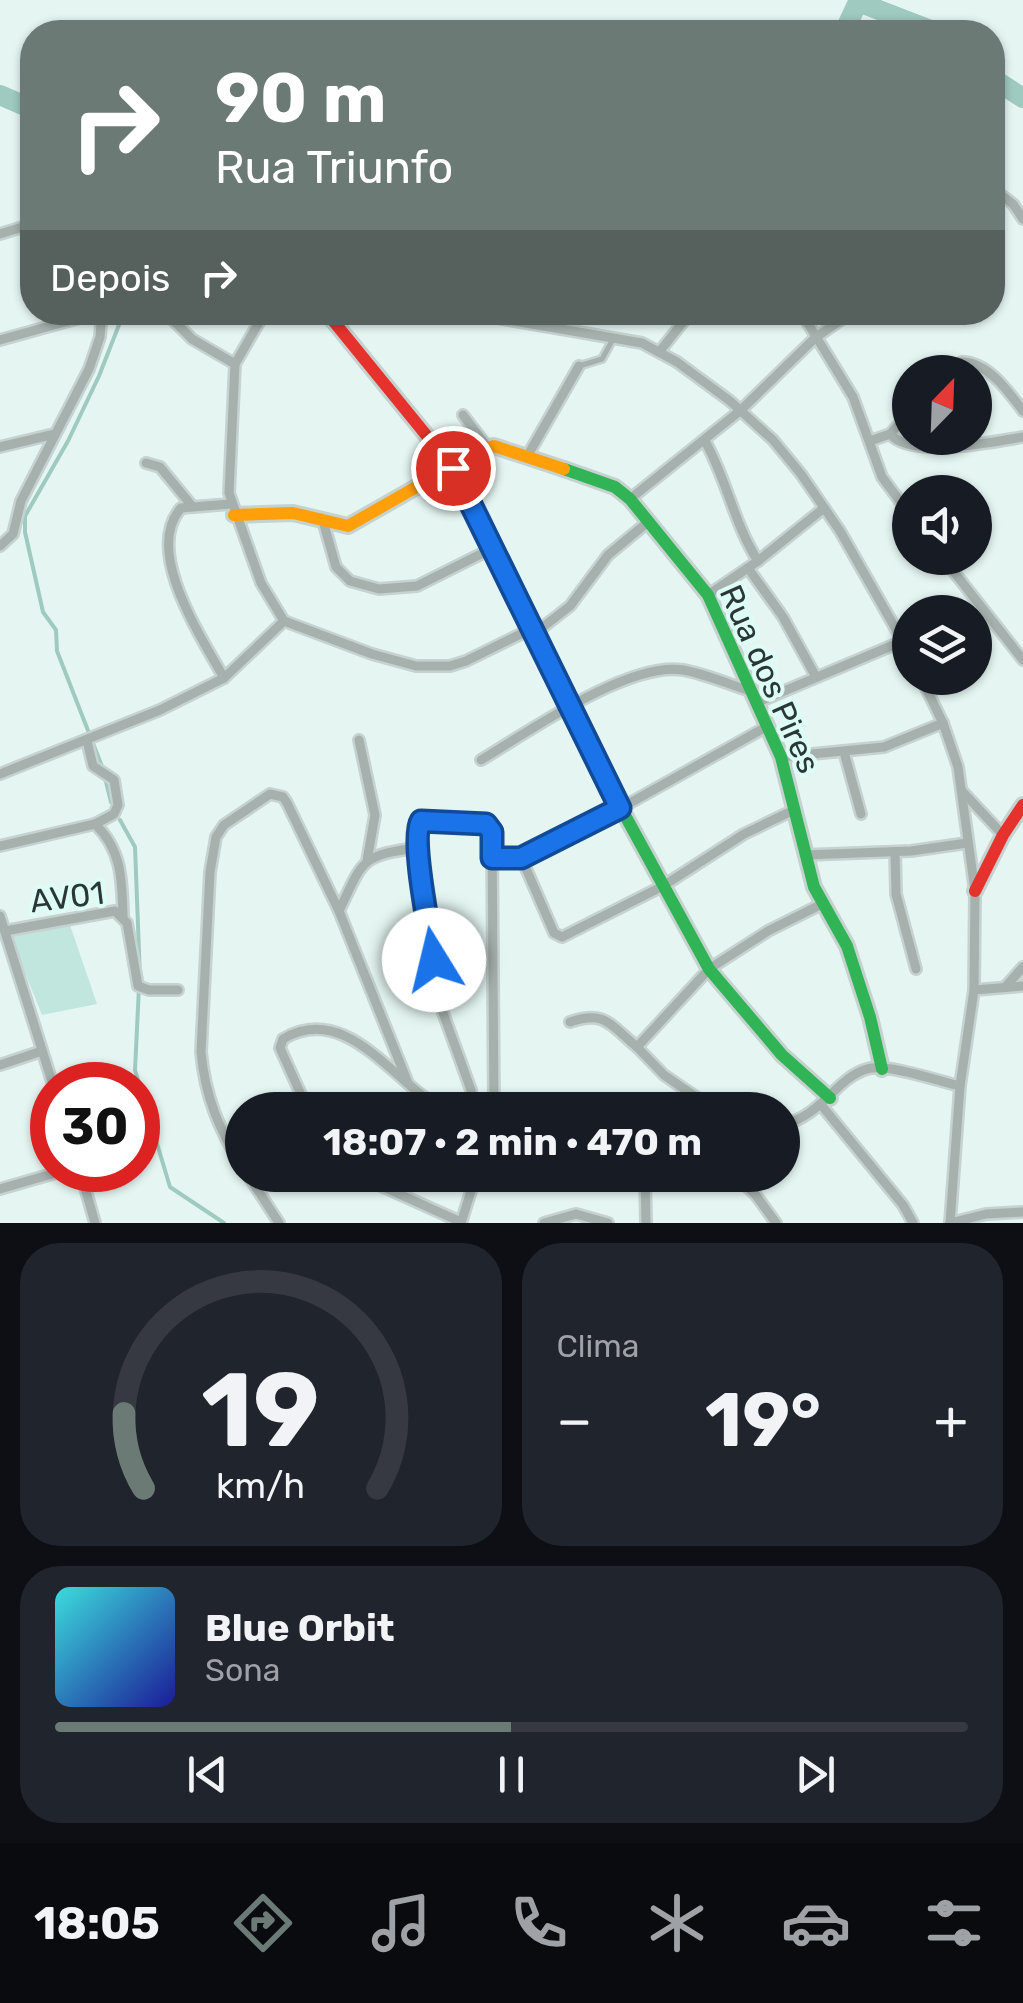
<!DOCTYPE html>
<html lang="pt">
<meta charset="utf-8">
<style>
body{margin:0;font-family:Rubik,sans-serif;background:#20242c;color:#f1f3f6;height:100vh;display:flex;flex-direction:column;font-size:38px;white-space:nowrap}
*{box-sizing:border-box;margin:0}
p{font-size:32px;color:#9ea1a6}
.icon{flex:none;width:55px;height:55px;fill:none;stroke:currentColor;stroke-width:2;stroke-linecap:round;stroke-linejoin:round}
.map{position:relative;height:1223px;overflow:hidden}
.side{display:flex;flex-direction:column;gap:20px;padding:20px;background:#0d0f14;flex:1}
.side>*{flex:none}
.hud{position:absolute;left:20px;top:20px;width:985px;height:305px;border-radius:40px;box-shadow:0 2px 8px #0004;background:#6c7a76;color:#fff;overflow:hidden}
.needle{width:65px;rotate:23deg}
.fabs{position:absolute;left:892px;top:355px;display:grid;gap:20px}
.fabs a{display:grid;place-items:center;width:100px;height:100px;border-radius:50%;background:#171b24;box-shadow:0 2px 8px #0004;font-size:50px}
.speed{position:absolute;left:30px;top:1062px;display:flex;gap:20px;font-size:50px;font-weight:700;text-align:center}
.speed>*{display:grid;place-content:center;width:130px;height:130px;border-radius:50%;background:#171b24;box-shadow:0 2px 8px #0004;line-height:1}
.speed .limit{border:15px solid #d22;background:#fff;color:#111}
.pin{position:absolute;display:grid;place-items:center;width:85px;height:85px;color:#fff;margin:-42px;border:5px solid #fff;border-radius:50%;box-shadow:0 2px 10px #0007}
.me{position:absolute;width:110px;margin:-55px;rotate:351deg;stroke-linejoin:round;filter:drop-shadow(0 0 8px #0008)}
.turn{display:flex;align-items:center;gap:35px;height:210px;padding:0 30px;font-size:45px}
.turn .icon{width:130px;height:130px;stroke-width:2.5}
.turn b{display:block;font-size:70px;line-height:85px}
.then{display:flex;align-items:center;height:95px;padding:0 30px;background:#0003;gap:20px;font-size:38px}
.big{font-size:75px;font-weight:700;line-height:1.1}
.side .card{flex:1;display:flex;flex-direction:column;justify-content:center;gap:15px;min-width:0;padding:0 35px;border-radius:40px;background:#20242c}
.side .dial{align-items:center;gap:0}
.dial svg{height:260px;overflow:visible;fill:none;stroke:#363941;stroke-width:7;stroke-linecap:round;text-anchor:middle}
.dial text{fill:#f1f3f6;stroke:none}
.song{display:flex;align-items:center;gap:30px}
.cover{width:120px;height:120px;border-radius:15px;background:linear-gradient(135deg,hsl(180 70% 55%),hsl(240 70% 35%))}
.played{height:10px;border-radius:5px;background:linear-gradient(90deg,#6c7a76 50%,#363941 50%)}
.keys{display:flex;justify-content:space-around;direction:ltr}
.heat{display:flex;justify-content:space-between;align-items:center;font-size:55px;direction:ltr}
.side .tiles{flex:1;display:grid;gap:20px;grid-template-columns:1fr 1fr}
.card:last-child{grid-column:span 2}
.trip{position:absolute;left:225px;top:1092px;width:575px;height:100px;border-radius:50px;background:#171b24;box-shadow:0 2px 8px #0004;font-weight:700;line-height:100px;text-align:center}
.tab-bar{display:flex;height:160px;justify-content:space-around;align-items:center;background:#090b0e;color:#9ea1a6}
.tab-bar .icon{width:70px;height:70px}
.tab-bar .current{color:#6c7a76}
.tab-bar b{font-size:45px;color:#f1f3f6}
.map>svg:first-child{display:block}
</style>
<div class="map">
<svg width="1023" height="1223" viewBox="0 0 1023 1223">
<rect width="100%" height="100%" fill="#e5f6f2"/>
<!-- green -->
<path fill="#c1e6dd" d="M 69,922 L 97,1004 L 42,1015 L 9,933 Z"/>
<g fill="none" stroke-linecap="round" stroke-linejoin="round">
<!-- stream -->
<g stroke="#9fcac0" stroke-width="4">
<path d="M 858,2 L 858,0"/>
<path d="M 103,769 L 57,651 L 56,630 L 43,612 L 25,532 L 25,516 L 68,441 L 99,376 L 124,312"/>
<path d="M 105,778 L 111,802"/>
<path d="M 120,820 L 135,847 L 140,978"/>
<path d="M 139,987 L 135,1070 L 170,1187 L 224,1223"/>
</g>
<!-- river -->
<g stroke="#9fcac0" stroke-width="20">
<path d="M 844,32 L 858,2 L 936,32"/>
<path d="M 992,78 L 1023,98"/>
<path d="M 0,95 L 32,109"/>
</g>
<defs>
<path id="lane" d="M 579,366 L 602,359 L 613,339"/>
<g id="street">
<path d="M 992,188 L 1013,204 L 1023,219"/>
<path d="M 0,234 L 32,224"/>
<path d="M 165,312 L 192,339 L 235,364"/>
<path d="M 265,312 L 235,364 L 229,493 L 261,583 L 284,621 L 372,654 L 416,666 L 450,666 L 466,661 L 531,629"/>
<path d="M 462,312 L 642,343 L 677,362 L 730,401 L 773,440 L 801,474 L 840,531 L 910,654"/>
<path d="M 801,312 L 853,397 L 882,477 L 910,515"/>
<path d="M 0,340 L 101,312"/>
<path d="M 660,351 L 691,312"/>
<path d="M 952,372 L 962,362 C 988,362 1008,391 1023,411"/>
<path d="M 463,415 L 488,448"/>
<path d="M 890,434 C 911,459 993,442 1023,437"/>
<path d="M 705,441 C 727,480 734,524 758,561"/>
<path d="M 870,441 L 890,434 L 910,413"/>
<path d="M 0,447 L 54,434"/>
<path d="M 528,455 L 579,366"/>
<path d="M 146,463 L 160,467 L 192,506"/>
<path d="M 630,499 L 741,410 L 815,338 L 852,312"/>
<path d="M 323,521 L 336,567 L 350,581 L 379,589 L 417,586 L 493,548"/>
<path d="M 0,546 L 13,534 L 21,501 L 89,369 L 100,337 L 102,312"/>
<path d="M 943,558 L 1023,660"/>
<path d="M 748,568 L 783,617 L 816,677"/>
<path d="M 708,595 L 758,561 L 824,508"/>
<path d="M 534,634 L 570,606 L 608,555 L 648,522"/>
<path d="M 224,678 C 202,638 143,551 181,508 L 230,504"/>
<path d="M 921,678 L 943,723 L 958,767 L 975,891 L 974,990 L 960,1086 L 950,1223"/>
<path d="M 756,703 L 910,638"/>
<path d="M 359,740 L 375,815 L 367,861"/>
<path d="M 87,741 L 93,766 L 114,780 L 118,805 L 114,814 L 95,824"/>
<path d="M 844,752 L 861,814"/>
<path d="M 781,757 L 884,747 L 943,723"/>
<path d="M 481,760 C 528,732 629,661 683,670 C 706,674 728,684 750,691"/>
<path d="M 0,774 L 160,710 L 224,678 L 284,621"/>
<path d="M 962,791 L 1003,835"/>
<path d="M 0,846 L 95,824 C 122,850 122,880 123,916"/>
<path d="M 895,852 L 896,894 L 916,969"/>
<path d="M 805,855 L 911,851 L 967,843"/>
<path d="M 521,857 L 554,933 L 562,937 L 663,886 L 744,834 L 794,810"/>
<path d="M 492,858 L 521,857 L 621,808 L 766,727"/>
<path d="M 339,911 C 363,861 360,855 417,848"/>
<path d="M 0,916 L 53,1085"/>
<path d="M 5,931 L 115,911 L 127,923 L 138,986 L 149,990 L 178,990"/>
<path d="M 1007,985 L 1023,967"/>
<path d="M 974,990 L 1023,986"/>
<path d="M 570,1022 C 606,1010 610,1025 637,1047"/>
<path d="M 0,1065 L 42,1051"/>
<path d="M 822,1106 L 903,1205 L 913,1223"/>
<path d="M 308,1110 L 280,1048 L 283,1039 C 347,1001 394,1084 444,1110"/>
<path d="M 473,1110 L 471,1090 L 442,1010 L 417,848 L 417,824 L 425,820 L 481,823 L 492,832 L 494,1110"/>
<path d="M 715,1110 L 664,1075 L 637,1047 L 709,969 L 768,931 L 822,904"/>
<path d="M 782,1125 C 822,1116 836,1078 867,1069 C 887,1063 938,1081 960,1086"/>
<path d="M 242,1166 C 219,1130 205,1096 201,1052 L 210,872 L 216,837 L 224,825 L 270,794 L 283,797 L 287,803 L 339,911 L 408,1083"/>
<path d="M 80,1170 L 95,1223"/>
<path d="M 248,1175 L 279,1223"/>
<path d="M 357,1175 L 461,1222"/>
<path d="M 645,1175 L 646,1223"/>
<path d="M 734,1175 L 755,1194 L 776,1223"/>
<path d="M 0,1189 L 66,1170"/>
<path d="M 461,1223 L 476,1175"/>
<path d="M 544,1223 L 576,1214 L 608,1223"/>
<path d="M 950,1223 L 986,1214 L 1023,1212"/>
</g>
<g id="fast">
<path d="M 564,469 L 615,487 L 630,499 L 708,595 L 781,757 L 814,887 L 847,946 L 870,1017 L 882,1069"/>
<path d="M 479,521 L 621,808 L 709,969 L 782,1055 L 830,1098"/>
</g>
<path id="slow" d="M 234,515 L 293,513 L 348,526 L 483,449 L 494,446 L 564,469"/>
<g id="jam">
<path d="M 326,312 L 453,468 L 479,521"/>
<path d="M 975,891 L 1003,835 L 1023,805"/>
</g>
</defs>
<!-- lane casing -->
<use href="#lane" stroke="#c5d2cf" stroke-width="10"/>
<!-- street casing -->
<use href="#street" stroke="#c5d2cf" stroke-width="14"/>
<!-- fast casing -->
<use href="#fast" stroke="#c5d2cf" stroke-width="18"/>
<!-- slow casing -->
<use href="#slow" stroke="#c5d2cf" stroke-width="18"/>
<!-- jam casing -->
<use href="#jam" stroke="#c5d2cf" stroke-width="18"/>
<!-- lane -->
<use href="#lane" stroke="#a6b1ae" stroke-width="5"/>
<!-- street -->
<use href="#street" stroke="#a6b1ae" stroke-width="9"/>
<!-- fast -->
<use href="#fast" stroke="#30b455" stroke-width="12"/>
<!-- slow -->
<use href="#slow" stroke="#ff9f0a" stroke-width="12"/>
<!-- jam -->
<use href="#jam" stroke="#e5322d" stroke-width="12"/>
</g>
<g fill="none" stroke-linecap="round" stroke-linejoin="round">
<defs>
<path id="route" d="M 434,960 C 430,934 410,838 421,821 L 486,824 L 492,832 L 492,858 L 521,858 L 620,808 L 453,468"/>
</defs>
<!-- route casing -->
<use href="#route" stroke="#114b97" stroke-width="25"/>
<!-- route -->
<use href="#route" stroke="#1a73e8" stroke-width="18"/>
</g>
<g text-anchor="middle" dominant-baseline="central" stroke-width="8" stroke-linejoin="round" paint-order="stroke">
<!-- street labels -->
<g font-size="32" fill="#2b3734" stroke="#ddfef5">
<text transform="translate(770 679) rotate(66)">Rua dos Pires</text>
<text transform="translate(67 897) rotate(-7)">AV01</text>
</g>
</g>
</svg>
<div class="fabs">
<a><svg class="needle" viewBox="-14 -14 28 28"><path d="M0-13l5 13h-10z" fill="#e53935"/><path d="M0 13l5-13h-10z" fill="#9ea1a6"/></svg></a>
<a><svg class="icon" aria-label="sound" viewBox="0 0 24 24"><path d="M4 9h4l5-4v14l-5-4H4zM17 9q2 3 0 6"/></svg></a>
<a><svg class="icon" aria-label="layers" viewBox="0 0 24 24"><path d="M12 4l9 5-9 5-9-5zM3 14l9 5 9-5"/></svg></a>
</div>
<div class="speed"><div class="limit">30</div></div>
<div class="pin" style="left:453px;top:468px;background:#d93025"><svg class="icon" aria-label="arrive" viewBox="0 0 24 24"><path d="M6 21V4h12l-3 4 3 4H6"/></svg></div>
<svg class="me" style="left:434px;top:960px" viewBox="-20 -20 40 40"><circle r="19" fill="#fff"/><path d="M0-13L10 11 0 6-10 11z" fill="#1a73e8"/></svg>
<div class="trip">18:07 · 2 min · 470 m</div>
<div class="hud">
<div class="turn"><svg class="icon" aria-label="right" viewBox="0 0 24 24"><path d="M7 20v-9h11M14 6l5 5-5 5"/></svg><div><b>90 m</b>Rua Triunfo</div></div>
<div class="then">Depois<svg class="icon" aria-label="right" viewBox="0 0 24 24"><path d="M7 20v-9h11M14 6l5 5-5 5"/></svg></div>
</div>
</div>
<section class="side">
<div class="tiles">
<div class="card dial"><svg viewBox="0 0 100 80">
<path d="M14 69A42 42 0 1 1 86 69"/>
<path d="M14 69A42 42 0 0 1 8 46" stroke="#6c7a76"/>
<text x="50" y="56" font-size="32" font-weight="700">19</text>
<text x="50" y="72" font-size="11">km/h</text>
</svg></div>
<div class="card"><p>Clima</p>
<div class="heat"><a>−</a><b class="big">19°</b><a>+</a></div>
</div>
<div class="card">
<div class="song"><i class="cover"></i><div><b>Blue Orbit</b><p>Sona</p></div></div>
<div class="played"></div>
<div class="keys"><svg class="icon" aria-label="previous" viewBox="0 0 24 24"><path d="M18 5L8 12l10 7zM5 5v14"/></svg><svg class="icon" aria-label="pause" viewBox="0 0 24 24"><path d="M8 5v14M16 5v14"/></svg><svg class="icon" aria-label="next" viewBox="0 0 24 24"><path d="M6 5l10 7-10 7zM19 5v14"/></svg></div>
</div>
</div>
</section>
<nav class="tab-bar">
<b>18:05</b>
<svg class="icon current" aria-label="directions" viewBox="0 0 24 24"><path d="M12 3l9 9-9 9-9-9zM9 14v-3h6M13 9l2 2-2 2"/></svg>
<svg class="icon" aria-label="music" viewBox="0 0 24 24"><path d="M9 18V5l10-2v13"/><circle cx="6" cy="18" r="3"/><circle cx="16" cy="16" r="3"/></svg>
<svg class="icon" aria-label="phone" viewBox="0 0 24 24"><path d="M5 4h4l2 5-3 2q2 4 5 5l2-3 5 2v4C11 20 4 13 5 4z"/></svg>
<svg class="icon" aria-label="climate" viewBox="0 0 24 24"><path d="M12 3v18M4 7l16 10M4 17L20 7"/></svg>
<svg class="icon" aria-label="car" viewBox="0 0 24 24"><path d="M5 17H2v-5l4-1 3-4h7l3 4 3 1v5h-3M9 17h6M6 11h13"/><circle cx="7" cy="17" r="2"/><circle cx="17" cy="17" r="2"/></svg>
<svg class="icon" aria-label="filters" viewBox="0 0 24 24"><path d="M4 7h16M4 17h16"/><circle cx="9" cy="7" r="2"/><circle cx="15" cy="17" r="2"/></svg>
</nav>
